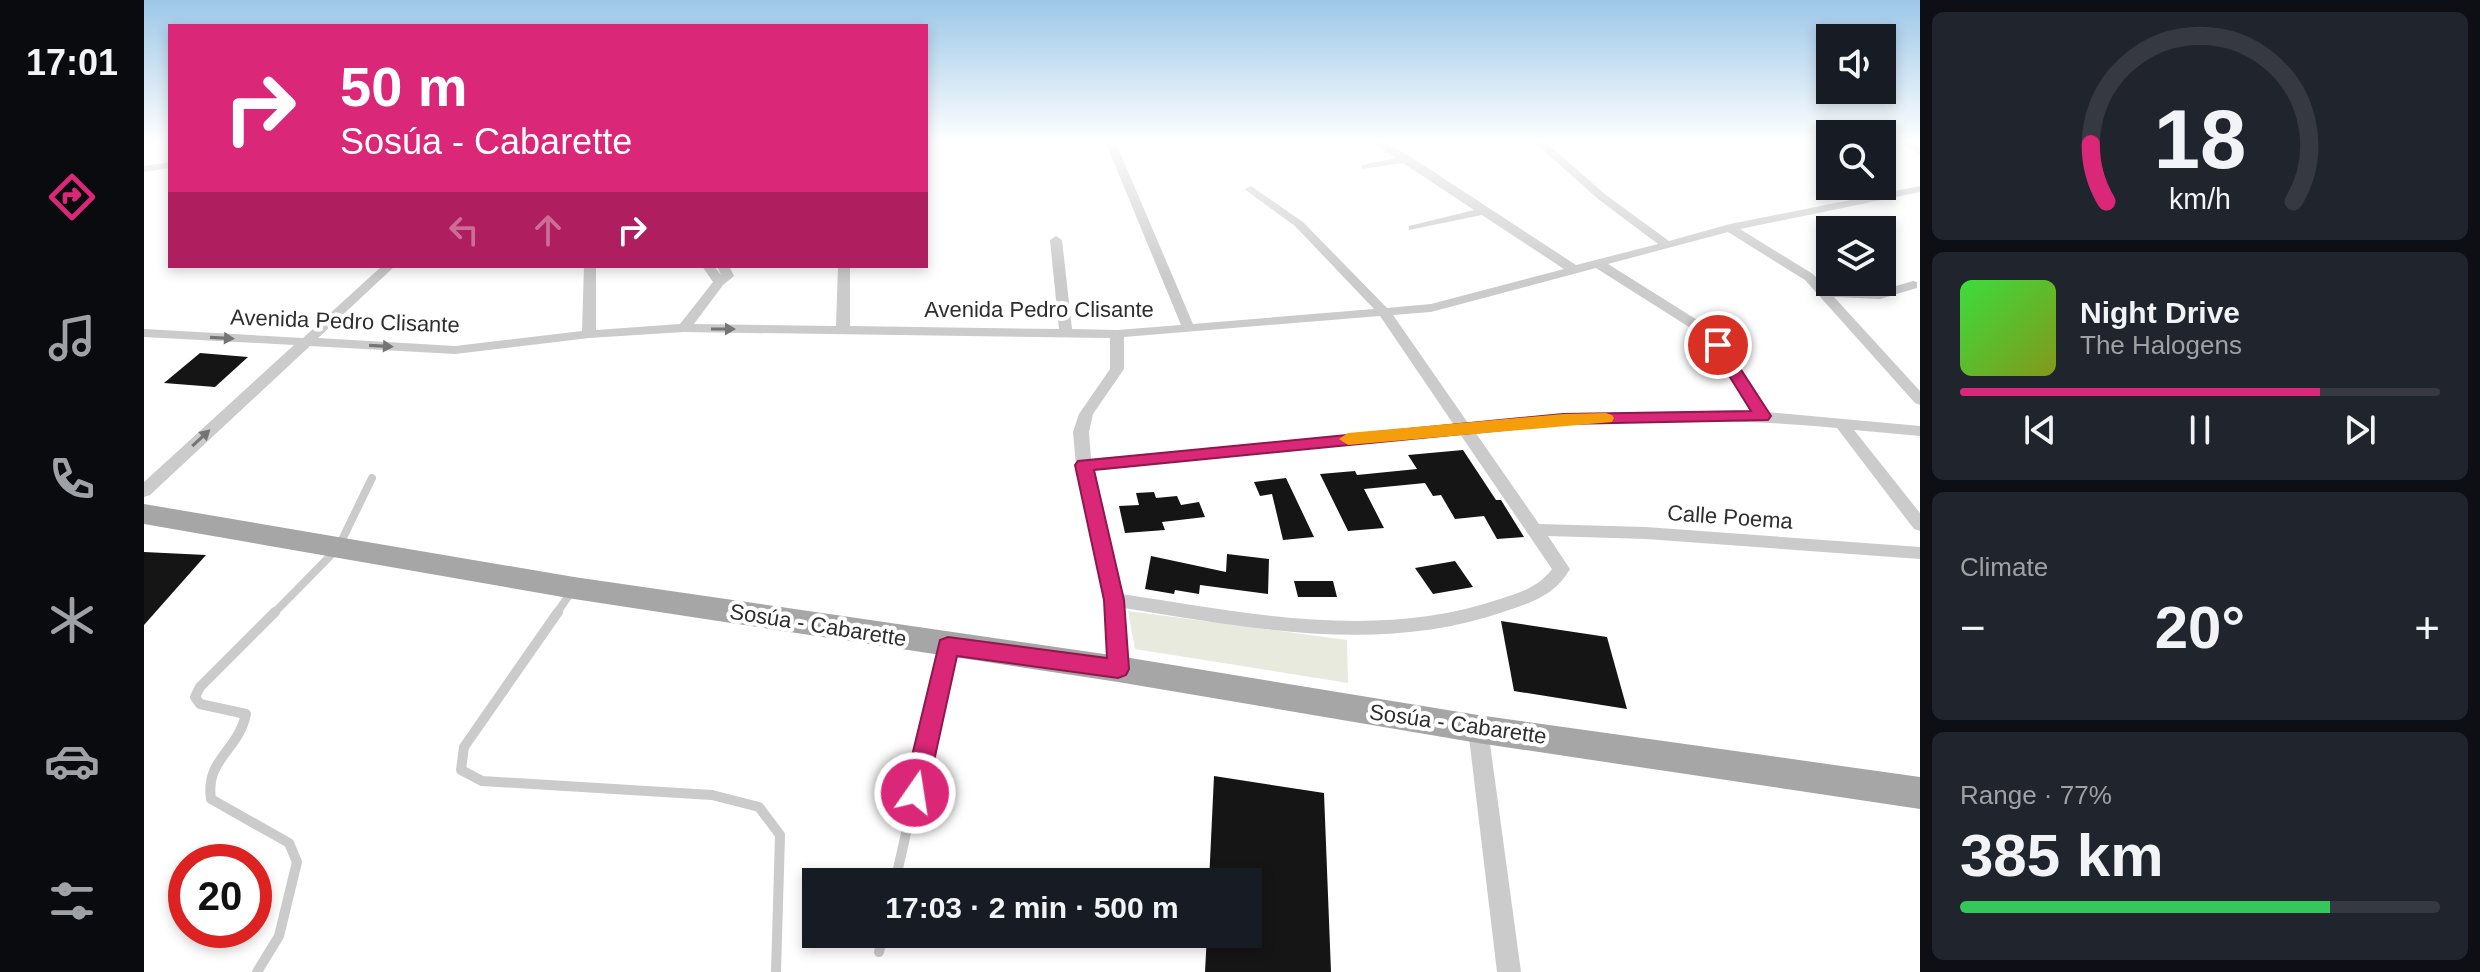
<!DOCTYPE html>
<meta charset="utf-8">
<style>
body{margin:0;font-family:Arial,sans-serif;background:#20242c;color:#f1f3f6;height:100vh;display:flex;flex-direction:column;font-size:30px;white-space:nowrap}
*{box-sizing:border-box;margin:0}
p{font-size:26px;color:#9ea1a6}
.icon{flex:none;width:44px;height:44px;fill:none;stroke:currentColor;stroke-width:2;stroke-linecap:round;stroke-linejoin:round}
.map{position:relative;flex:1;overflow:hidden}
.drawer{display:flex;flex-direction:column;gap:12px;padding:12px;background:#0d0f14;width:560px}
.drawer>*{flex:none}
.guide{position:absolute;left:24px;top:24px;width:760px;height:244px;border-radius:0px;box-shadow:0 4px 12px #0003;background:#db2777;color:#fff;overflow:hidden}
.fabs{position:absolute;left:1672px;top:24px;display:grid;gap:16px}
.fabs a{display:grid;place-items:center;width:80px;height:80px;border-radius:0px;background:#171b24;box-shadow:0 4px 12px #0003;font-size:40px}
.speed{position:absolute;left:24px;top:844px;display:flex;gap:16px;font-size:40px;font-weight:700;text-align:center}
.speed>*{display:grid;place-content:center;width:104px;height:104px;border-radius:50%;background:#171b24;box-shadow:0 4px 12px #0003;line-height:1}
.speed .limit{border:12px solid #d22;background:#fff;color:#111}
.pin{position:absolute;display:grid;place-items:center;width:68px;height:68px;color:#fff;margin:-34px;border:4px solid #fff;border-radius:50%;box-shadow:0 2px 8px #0007}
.me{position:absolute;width:88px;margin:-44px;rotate:13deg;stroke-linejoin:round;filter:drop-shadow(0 0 6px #0008)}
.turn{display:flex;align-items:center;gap:28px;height:168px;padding:0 40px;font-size:36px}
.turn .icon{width:104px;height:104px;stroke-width:2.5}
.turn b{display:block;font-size:56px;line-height:68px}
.lanes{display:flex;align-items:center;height:76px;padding:0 40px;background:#0003;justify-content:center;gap:40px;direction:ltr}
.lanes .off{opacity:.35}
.big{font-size:60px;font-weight:800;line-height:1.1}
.drawer .widget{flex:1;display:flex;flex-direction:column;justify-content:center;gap:12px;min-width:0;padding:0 28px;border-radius:12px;background:#20242c}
.drawer .dial{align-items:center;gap:0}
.dial svg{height:208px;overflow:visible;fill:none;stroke:#363941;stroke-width:7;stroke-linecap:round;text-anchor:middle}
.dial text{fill:#f1f3f6;stroke:none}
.song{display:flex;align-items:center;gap:24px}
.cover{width:96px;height:96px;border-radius:12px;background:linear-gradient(135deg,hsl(120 70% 55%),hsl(70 70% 35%))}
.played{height:8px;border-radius:4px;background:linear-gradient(90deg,#db2777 75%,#363941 75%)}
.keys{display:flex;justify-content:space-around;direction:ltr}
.heat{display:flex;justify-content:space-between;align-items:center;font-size:44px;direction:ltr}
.charge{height:12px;border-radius:6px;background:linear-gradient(90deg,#34c759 77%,#363941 0)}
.trip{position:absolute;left:658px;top:868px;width:460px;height:80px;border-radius:0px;background:#171b24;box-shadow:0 4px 12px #0003;font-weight:800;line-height:80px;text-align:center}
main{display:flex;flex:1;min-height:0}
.dock{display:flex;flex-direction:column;width:144px;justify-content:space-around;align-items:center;background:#090b0e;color:#9ea1a6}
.dock .icon{width:56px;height:56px}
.dock .current{color:#db2777}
.dock b{font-size:36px;color:#f1f3f6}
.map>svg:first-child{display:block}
</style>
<main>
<nav class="dock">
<b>17:01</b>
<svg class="icon current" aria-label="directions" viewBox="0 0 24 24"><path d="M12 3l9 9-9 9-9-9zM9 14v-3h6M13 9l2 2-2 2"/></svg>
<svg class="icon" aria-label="music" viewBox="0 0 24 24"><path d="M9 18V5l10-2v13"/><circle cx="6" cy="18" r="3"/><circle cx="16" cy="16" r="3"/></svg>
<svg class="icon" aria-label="phone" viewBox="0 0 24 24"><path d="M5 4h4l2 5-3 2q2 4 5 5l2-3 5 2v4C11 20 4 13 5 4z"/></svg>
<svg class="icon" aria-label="climate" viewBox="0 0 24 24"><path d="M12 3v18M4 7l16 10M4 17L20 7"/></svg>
<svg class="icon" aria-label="car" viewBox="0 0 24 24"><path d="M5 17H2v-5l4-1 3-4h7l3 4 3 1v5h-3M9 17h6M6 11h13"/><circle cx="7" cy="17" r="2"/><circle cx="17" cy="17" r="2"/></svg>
<svg class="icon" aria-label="filters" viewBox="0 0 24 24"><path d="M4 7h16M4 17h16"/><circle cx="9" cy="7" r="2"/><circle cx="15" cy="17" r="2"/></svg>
</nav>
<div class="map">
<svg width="1776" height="972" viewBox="0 0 1776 972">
<rect width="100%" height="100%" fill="#fff"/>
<!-- green -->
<path fill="#e7eadd" d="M 984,611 L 1203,640 L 1204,683 L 991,649 Z"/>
<!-- building -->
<g fill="#151515">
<path d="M 56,353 L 104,357 L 71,387 L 20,383 Z"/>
<path d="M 1319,450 L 1352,500 L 1357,500 L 1380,537 L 1353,539 L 1340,516 L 1311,519 L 1297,495 L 1289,496 L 1281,483 L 1220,489 L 1240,528 L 1204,531 L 1176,474 L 1211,471 L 1213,475 L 1273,469 L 1264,455 Z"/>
<path d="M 1142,478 L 1170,537 L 1139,540 L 1128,494 L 1116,496 L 1110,482 Z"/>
<path d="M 1010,492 L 1012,498 L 1033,496 L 1037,505 L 1055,502 L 1061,517 L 1018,522 L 1021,530 L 981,533 L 975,506 L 995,505 L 992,493 Z"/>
<path d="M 0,552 L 62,555 L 0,625 Z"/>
<path d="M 1083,554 L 1125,559 L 1124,594 L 1056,585 L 1055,594 L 1031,590 L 1030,594 L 1001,589 L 1007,556 L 1082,572 Z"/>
<path d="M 1311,561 L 1329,587 L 1289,594 L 1271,568 Z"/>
<path d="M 1150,581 L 1189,581 L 1193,597 L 1154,597 Z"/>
<path d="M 1357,621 L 1463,637 L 1483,709 L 1370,691 Z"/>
<path d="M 1070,776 L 1180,793 L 1187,972 L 1061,972 L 1063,934 L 1104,934 L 1104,882 L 1065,882 Z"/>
</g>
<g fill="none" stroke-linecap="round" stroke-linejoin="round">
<!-- lane-far1 -->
<g stroke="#cbcbcb" stroke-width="8">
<path d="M 129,614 L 194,548 L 228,478"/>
<path d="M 412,614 L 428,591"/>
</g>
<!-- lane -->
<g stroke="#cbcbcb" stroke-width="10">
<path d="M 414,612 L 320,747 L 317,770 L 338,781 L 568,795 L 615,807 L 636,835 L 632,972"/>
<path d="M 751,882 L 804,647"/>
<path d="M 735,952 L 739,934"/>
<path d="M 113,972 L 135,936 L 153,862 L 145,843 L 67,799 C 61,759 95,750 102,714 L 56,704 L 51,697 L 56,687 L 131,612"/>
</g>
<!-- street -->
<g fill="#cbcbcb" fill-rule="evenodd">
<path d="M 961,141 L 971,141 L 1049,324 L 1230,309 L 1151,226 L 1103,191 L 1101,189 L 1107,186 L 1159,222 L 1243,308 L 1287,304 L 1420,269 L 1338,215 L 1265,230 L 1265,226 L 1330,210 L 1259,163 L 1218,169 L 1218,165 L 1251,158 L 1227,141 L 1239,141 L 1267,157 L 1432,265 L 1514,244 L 1454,199 L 1389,141 L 1400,141 L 1462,195 L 1525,241 L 1586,224 L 1776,186 L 1776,192 L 1596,229 L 1669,274 L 1683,289 L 1735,291 L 1769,281 L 1773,282 L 1773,288 L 1736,299 L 1690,297 L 1776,391 L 1776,405 L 1771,403 L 1661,280 L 1584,232 L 1464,264 L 1558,323 L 1579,342 L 1623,412 L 1776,426 L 1776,436 L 1710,430 L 1776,513 L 1776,531 L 1770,529 L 1693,428 C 1573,416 1451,421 1331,432 L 1395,524 L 1502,527 L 1776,547 L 1776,559 L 1502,539 L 1404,536 L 1426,569 C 1411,595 1389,602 1362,611 C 1237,655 1106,628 980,608 L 984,669 L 981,675 L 974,677 L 967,675 L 964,669 L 961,600 L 932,465 L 929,432 L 935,414 L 966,369 L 966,338 L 540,332 L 445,338 L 311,354 L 166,346 L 6,495 L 0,497 L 0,482 L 150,345 L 0,337 L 0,329 L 159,338 L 238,266 L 251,266 L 174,338 L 311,346 L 438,331 L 440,266 L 452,266 L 452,330 L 536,324 L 569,282 L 558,266 L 570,266 L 577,275 L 573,266 L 585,266 L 590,276 L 579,285 L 550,324 L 692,326 L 694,266 L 706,266 L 706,326 L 915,329 L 906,240 L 912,236 L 918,240 L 928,329 L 973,330 L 1037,325 ZM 1452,268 L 1548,329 L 1569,347 L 1608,411 L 1419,414 L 1324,423 L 1249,315 L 1287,312 ZM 1236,316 L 1310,425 L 947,459 L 945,432 L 949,414 L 980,369 L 980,337 ZM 1316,434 L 1408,569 C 1395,587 1375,593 1356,599 C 1233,641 1102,613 978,594 L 949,469 Z"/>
<path d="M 1751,141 L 1764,141 L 1776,147 L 1776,154 Z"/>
<path d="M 26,162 L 26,168 L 0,172 L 0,166 Z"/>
<path d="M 1334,720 L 1341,723 L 1344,729 L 1377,972 L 1353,972 L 1324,729 L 1327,723 Z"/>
</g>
<!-- primary -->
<path fill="#a6a6a6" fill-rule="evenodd" d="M 0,504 L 430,577 L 974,656 L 1334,715 L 1776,777 L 1776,809 L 1334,743 L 974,682 L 430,599 L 0,524 Z"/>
</g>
<!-- one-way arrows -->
<defs><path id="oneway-solid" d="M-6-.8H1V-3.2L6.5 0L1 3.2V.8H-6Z" transform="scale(2)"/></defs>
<g fill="#757575">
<use href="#oneway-solid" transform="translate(579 329)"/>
<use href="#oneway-solid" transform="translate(78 338) rotate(3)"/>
<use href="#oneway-solid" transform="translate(237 346) rotate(3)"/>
<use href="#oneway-solid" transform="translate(57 438) rotate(-43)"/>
</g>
<!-- sky -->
<linearGradient id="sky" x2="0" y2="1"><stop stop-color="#9cc7e8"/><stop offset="0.51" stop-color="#fff"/><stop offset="1" stop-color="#fff" stop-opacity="0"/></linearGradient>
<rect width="1776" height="277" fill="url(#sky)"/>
<!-- route -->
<path fill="#db2777" stroke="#8e194d" stroke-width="2" d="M 1574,341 L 1579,342 L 1627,416 L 1624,420 L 1419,424 L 950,470 L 980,600 L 985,669 L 982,675 L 974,678 L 813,656 L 783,793 L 779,801 L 771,804 L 762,801 L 759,793 L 796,640 L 804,637 L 963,658 L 960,600 L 931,465 L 934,461 L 1419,414 L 1607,411 L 1566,345 Z"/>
<!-- slow -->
<path fill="#f59e0b" d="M 1462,413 L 1468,415 L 1470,418 L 1468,422 L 1204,445 L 1195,439 L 1204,433 L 1419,414 Z"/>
<g text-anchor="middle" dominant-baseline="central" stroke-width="8" stroke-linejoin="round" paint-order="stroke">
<!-- street labels -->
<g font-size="22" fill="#2e2e2e" stroke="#fff">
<text x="895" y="309">Avenida Pedro Clisante</text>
<text transform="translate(201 321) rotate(2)">Avenida Pedro Clisante</text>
<text transform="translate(1586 517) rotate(4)">Calle Poema</text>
<text transform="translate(674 625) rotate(9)">Sosúa - Cabarette</text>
<text transform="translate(1314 724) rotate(8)">Sosúa - Cabarette</text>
</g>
</g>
</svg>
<div class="fabs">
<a><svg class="icon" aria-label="sound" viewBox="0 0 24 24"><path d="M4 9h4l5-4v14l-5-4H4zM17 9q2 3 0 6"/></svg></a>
<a><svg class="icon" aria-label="search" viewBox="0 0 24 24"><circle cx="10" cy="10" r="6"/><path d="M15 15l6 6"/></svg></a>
<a><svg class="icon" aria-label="layers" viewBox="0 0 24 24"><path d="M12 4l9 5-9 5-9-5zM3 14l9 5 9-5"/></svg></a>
</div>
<div class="speed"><div class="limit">20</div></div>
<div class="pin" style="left:1574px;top:345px;background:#d93025"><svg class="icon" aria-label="arrive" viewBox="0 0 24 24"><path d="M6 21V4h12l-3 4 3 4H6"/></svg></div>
<svg class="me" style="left:771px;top:793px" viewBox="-20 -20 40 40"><circle r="17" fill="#db2777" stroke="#fff" stroke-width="3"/><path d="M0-11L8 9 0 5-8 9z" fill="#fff"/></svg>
<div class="trip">17:03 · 2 min · 500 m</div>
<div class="guide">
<div class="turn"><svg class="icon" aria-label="right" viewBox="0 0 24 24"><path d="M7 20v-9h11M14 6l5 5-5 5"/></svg><div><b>50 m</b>Sosúa - Cabarette</div></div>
<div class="lanes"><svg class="icon off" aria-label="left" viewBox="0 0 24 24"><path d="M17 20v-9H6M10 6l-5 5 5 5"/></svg><svg class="icon off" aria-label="ahead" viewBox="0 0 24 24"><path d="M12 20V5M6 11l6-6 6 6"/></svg><svg class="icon" aria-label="right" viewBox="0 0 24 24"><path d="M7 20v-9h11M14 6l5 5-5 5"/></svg></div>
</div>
</div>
<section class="drawer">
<div class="widget dial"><svg viewBox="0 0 100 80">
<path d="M14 69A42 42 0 1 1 86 69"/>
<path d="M14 69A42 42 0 0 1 8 47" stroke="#db2777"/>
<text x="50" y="56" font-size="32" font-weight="700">18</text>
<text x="50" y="72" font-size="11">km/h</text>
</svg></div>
<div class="widget">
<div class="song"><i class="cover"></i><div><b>Night Drive</b><p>The Halogens</p></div></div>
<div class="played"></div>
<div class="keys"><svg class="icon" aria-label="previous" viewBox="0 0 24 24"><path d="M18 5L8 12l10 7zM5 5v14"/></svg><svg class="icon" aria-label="pause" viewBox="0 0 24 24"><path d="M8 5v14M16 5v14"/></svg><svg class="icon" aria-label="next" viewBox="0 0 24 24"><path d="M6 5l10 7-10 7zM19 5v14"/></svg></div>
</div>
<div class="widget"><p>Climate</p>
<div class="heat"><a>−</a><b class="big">20°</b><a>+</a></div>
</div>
<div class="widget"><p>Range · 77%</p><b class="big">385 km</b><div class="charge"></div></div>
</section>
</main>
